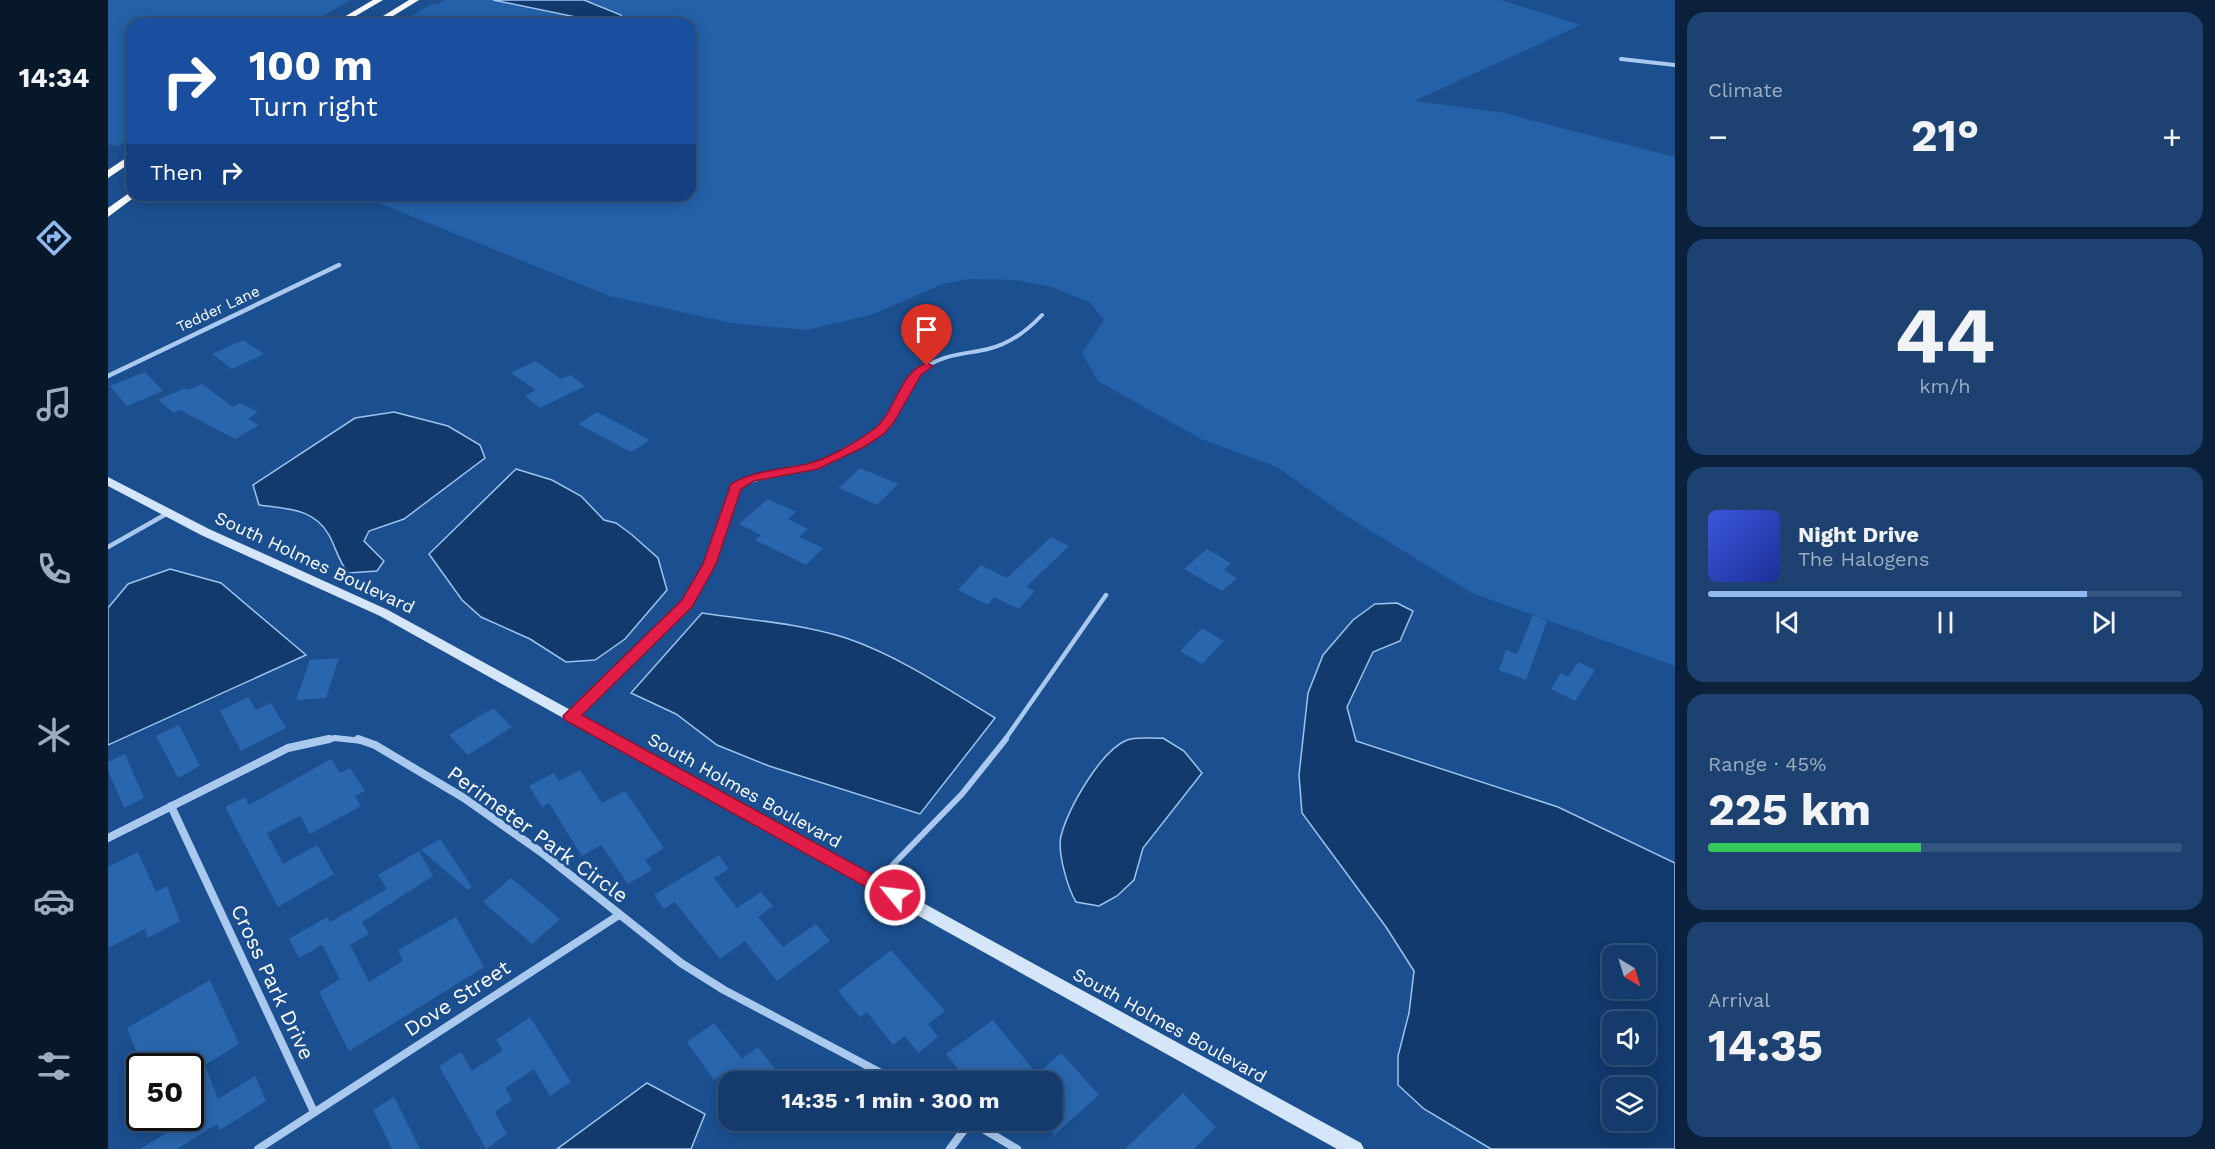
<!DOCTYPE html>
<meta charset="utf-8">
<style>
body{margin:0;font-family:"Work Sans",sans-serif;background:#1d4271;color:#f1f3f6;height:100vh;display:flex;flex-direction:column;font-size:22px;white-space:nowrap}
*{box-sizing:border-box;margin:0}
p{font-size:20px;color:#9dadc1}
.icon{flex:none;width:33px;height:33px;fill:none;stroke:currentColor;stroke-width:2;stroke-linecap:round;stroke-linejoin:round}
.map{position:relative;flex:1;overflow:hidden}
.sheet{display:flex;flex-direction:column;gap:12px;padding:12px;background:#0b203b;width:540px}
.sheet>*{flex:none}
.top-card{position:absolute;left:18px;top:18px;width:570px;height:183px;border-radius:18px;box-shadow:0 3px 15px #0003,0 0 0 2px #33557e;background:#1a4fa0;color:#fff;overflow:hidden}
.needle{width:39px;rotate:142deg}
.controls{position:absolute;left:1494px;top:945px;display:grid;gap:12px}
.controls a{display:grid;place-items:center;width:54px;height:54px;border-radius:12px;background:#143b6b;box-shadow:0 3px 15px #0003,0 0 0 2px #33557e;font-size:30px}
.speed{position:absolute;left:18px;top:1053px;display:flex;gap:12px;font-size:30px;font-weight:700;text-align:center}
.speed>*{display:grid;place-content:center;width:78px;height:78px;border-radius:50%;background:#143b6b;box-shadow:0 3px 15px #0003,0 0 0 2px #33557e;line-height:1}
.speed .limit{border:3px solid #111;border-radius:9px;background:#fff;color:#111}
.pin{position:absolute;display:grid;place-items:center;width:51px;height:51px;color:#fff;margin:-62px -26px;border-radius:50% 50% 50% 0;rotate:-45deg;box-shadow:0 0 6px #0007}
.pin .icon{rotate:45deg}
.me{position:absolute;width:66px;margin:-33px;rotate:299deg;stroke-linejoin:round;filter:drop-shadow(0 0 4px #0008)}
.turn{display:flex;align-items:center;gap:21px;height:126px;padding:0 24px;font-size:27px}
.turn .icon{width:78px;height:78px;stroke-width:2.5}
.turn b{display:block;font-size:42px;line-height:51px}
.then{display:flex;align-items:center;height:57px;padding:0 24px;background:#0003;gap:12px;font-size:22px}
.big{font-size:45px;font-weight:700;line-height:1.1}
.sheet .widget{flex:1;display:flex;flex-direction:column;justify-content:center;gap:9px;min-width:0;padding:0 21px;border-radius:18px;background:#1d4271}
.sheet .dial{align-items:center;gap:0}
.dial b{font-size:78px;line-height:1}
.song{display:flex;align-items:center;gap:18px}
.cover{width:72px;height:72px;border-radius:9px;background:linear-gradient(135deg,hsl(230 70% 55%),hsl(230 70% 35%))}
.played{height:6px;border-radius:3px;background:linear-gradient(90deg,#90b9f0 80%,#33557e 80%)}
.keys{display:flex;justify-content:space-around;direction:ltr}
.heat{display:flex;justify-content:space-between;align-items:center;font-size:33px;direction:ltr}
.charge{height:9px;border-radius:4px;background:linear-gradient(90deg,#34c759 45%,#33557e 0)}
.trip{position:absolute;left:610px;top:1071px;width:345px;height:60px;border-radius:18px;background:#143b6b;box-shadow:0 3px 15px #0003,0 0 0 2px #33557e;font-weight:700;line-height:60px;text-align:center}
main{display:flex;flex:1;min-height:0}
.tab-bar{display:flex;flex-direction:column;width:108px;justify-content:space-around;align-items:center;background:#08182b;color:#9dadc1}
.tab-bar .icon{width:42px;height:42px}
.tab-bar .current{color:#90b9f0}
.tab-bar b{font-size:27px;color:#f1f3f6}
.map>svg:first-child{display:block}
</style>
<main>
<nav class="tab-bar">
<b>14:34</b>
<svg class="icon current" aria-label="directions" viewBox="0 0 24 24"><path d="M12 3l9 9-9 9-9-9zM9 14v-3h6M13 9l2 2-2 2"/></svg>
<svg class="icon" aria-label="music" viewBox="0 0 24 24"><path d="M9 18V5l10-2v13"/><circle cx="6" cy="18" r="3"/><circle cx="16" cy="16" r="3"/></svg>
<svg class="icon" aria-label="phone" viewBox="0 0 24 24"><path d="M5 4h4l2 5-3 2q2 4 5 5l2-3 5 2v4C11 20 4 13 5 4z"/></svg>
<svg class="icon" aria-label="climate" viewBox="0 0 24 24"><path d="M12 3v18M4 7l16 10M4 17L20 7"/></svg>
<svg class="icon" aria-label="car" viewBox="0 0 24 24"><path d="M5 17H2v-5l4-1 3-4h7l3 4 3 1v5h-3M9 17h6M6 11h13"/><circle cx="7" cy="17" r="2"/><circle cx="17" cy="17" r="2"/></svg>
<svg class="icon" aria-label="filters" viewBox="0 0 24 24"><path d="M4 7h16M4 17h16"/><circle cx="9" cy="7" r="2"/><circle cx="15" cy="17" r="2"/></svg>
</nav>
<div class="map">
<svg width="1567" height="1149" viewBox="0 0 1567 1149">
<rect width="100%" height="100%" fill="#1b4f8f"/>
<!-- green -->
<g fill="#2461a8">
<path d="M 0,0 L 242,0 L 202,24 L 24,24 L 24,137 L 10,147 L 0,144 Z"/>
<path d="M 336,0 L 385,0 L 492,22 L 507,23 L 513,15 L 476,0 L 1393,0 L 1473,25 L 1306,101 L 1392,112 L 1567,157 L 1567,666 L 1364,593 L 1237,515 L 1169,467 L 1093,439 L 990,381 L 974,353 L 996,320 L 981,302 L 944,287 L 907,280 L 861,279 L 835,284 L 763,315 L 698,330 L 623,323 L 502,296 L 251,195 L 582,195 L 582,24 L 290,24 L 323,4 L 329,5 Z"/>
</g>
<!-- water -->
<g fill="#123a6d" stroke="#9cc4f0" stroke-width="1.5" fill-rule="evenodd">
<path d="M 385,0 L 476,0 L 513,15 L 514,19 L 507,23 L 492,22 Z"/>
<path d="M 286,412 L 340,426 L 372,445 L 377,458 L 296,519 L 261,531 L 256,541 L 276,561 L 269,571 L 240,573 C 230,560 228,548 221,535 C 206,508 179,509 151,505 L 145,485 L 247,418 Z"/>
<path d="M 408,469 L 444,480 L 473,496 L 496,520 L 508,523 L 523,534 L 550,558 L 559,590 L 517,639 L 487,660 L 458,662 L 422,639 L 373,617 L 354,600 L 321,554 Z"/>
<path d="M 62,569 L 113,583 L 198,655 L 0,745 L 0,608 L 20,584 Z"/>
<path d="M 1289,603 L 1305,611 L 1292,641 L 1265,652 L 1239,707 L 1248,741 L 1450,807 L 1567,863 L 1567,1149 L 1383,1149 L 1316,1109 L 1290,1085 L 1290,1056 L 1301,1013 L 1306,971 L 1278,927 L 1194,813 L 1191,775 L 1200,693 L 1215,655 L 1245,620 L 1267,604 ZM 1504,956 L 1538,956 L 1538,988 L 1504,988 ZM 1504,1022 L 1538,1022 L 1538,1054 L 1504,1054 ZM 1504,1088 L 1538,1088 L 1538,1120 L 1504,1120 Z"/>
<path d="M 594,613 C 641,620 691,623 738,638 C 791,656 839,689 887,718 L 812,814 L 661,766 L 609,745 L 568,714 L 523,693 Z"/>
<path d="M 1055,738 L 1076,751 L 1094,773 L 1035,848 L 1026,880 L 1009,896 L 991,906 L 968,902 C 960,889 949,852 953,836 C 960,809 992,751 1019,740 C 1028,736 1045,739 1055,738 Z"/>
<path d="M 539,1083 L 597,1114 L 583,1149 L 449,1149 Z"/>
</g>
<!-- building -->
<g fill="#2a66ad">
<path d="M 135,340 L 156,354 L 124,369 L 104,354 Z"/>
<path d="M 427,361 L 453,379 L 462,375 L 477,386 L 432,408 L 417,396 L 428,390 L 403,373 Z"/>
<path d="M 37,372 L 55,391 L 19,406 L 2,386 Z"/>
<path d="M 94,384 L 125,407 L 131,403 L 150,412 L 140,419 L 151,425 L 127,439 L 72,410 L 66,413 L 50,400 L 77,388 L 80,390 Z"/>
<path d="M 489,412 L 542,440 L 523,452 L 470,424 Z"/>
<path d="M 752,468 L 790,484 L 769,505 L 731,488 Z"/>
<path d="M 660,499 L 688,512 L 680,519 L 700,529 L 691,537 L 715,548 L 698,565 L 647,540 L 653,535 L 631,524 Z"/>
<path d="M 943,537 L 961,546 L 918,587 L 927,591 L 911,609 L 886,597 L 880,605 L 850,590 L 873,565 L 899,578 Z"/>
<path d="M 1099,549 L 1123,563 L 1116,570 L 1129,578 L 1114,591 L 1076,569 Z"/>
<path d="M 1425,615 L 1439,621 L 1418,680 L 1391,670 L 1398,650 L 1409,654 Z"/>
<path d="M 1094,628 L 1116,641 L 1094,664 L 1072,651 Z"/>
<path d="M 231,658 L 218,698 L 188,700 L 202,660 Z"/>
<path d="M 1470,662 L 1487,670 L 1467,701 L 1443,689 L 1453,673 L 1460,677 Z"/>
<path d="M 140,697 L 148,710 L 163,703 L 178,728 L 133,751 L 112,711 Z"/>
<path d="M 385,708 L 404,727 L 360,755 L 341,735 Z"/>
<path d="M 71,725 L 92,766 L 70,778 L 48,736 Z"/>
<path d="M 17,754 L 36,798 L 16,808 L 0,770 L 0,762 Z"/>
<path d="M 223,759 L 232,773 L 242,768 L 257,791 L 247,796 L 253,806 L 202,834 L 192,816 L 159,833 L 175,864 L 209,845 L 226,874 L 170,907 L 117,807 L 137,797 L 141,805 Z"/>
<path d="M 472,770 L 494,803 L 517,791 L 556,848 L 537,860 L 544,870 L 520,884 L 493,845 L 474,856 L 441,803 L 434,807 L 421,786 L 446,773 L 451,781 Z"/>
<path d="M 332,839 L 364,887 L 360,890 L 313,850 Z"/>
<path d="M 311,851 L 325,876 L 254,922 L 261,934 L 242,945 L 261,982 L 295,961 L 290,950 L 348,917 L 376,967 L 241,1051 L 211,992 L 232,979 L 214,945 L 191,958 L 181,939 L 219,917 L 222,922 L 279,889 L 270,875 Z"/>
<path d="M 30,852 L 48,892 L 59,886 L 72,921 L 40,938 L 37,929 L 0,948 L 0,867 Z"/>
<path d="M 611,855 L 621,869 L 606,878 L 629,908 L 653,892 L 665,906 L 650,917 L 675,947 L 708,924 L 722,941 L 669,981 L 637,941 L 612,959 L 567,902 L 556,909 L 546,895 Z"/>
<path d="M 403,878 L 452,919 L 424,944 L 375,902 Z"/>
<path d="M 783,950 L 837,1011 L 820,1024 L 830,1037 L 810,1053 L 797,1036 L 785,1045 L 759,1012 L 752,1017 L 730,991 Z"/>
<path d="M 102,980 L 131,1044 L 97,1065 L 110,1099 L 147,1076 L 158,1101 L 112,1130 L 109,1124 L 69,1149 L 32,1149 L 65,1129 L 60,1118 L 82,1118 L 82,1066 L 34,1066 L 19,1028 Z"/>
<path d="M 422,1017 L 463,1082 L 442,1096 L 426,1069 L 397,1088 L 404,1100 L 387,1112 L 399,1134 L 378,1149 L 331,1066 L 353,1052 L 364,1071 L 395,1050 L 388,1040 Z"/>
<path d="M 885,1020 L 929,1074 L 953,1053 L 991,1095 L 945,1136 L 945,1082 L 860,1082 L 838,1054 Z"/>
<path d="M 606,1023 L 634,1059 L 650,1047 L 677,1082 L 626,1082 L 618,1071 L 606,1080 L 579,1042 Z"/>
<path d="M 1075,1093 L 1108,1127 L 1086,1149 L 1017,1149 Z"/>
<path d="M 286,1097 L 312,1149 L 284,1149 L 265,1110 Z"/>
</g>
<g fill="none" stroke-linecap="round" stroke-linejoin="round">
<!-- service-far2 -->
<path stroke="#a9c9ee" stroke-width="4" d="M 775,427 C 792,409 797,381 818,367 C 836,354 859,354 880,349 C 902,344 919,331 934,315"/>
<!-- service-far1 -->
<g stroke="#a9c9ee" stroke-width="4.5">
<path d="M 0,547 L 60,513"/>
<path d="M 463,716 L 579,604 L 601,564 L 628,487 C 647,477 666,476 686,471 C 719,464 753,449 777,425"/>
<path d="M 896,741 L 998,595"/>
</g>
<!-- service -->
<path stroke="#a9c9ee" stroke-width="6" d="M 768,882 L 854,794 L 898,739"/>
<!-- minor-far3 -->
<path stroke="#a9c9ee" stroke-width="4" d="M 1513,59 L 1567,65"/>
<!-- minor-far2 -->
<path stroke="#a9c9ee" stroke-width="4.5" d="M 0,376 L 231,265"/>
<!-- minor-far1 -->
<path stroke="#a9c9ee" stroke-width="6" d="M 214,741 L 227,738 L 254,741"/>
<!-- minor -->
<g stroke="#a9c9ee" stroke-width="8">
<path d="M 250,739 L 267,745 L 356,798 L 437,855 L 573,963 L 616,990 L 790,1082"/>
<path d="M 63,806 L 206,1112"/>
<path d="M 0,838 L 180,748 L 221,739"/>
<path d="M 860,1120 L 909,1149"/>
<path d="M 150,1149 L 511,915"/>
<path d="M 842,1149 L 862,1122"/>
</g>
<!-- secondary -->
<path fill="#d6e6fa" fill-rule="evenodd" d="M 0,477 L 101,529 L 280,610 L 1253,1143 L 1256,1149 L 1229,1149 L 272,616 L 93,535 L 0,486 Z"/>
<!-- trunk -->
<g fill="#f8faff" fill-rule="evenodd">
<path d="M 265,0 L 275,0 L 234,24 L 224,24 Z"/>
<path d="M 301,0 L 311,0 L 272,24 L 262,24 Z"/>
<path d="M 24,154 L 24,162 L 0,178 L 0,170 Z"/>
<path d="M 24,191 L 24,195 L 28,196 L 0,217 L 0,208 Z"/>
</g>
</g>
<!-- route -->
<path fill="#e11d48" stroke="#92132f" stroke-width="1.5" d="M 819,363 L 825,366 L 813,375 L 786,422 L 776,434 L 756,447 L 710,469 L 646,481 L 633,489 L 608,564 L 584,607 L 474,715 L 793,890 L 795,895 L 793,901 L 787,903 L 457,720 L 455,716 L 574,600 L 595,564 L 623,484 C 647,470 673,470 699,464 C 720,459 747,443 765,430 C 788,413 791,371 819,363 Z"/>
<g text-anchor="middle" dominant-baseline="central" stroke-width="6" stroke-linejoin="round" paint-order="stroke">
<!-- far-street labels -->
<g font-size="15" fill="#fff" stroke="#1b4f8f">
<text transform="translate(110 309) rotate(-25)">Tedder Lane</text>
</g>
<!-- street labels -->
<g font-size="18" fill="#fff" stroke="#1b4f8f">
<text transform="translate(207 562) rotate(25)">South Holmes Boulevard</text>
<text transform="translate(637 790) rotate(29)">South Holmes Boulevard</text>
<text transform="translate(1062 1025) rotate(29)">South Holmes Boulevard</text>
</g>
<!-- near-street labels -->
<g font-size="21" fill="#fff" stroke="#1b4f8f">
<text transform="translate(430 834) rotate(36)">Perimeter Park Circle</text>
<text transform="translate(165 982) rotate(65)">Cross Park Drive</text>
<text transform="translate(349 998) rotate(-33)">Dove Street</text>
</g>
</g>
</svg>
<div class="controls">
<a><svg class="needle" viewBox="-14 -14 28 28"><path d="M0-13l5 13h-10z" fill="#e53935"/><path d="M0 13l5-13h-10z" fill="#9dadc1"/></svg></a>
<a><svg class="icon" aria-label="sound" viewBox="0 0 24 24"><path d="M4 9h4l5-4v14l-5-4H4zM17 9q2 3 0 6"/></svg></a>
<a><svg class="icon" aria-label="layers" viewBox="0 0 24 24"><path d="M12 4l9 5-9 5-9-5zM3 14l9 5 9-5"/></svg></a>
</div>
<div class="speed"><div class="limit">50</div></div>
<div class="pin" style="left:819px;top:366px;background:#d93025"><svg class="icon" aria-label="arrive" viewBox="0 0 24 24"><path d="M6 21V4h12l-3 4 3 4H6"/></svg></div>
<svg class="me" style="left:787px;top:895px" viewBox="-20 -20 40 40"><circle r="17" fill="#e11d48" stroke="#fff" stroke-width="3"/><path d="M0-11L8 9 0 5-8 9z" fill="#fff"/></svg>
<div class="trip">14:35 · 1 min · 300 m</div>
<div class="top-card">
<div class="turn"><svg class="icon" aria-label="right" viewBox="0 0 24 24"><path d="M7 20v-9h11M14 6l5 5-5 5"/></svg><div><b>100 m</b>Turn right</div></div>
<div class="then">Then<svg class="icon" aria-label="right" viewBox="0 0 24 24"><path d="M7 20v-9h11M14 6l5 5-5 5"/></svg></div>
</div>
</div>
<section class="sheet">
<div class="widget"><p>Climate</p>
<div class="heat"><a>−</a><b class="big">21°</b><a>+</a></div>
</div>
<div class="widget dial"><b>44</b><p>km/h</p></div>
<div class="widget">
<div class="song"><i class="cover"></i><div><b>Night Drive</b><p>The Halogens</p></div></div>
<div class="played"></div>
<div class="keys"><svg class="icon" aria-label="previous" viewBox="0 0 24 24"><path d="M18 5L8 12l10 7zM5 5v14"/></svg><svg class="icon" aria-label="pause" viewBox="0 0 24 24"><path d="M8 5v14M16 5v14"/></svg><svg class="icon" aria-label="next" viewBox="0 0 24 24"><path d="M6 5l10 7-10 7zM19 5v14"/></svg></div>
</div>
<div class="widget"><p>Range · 45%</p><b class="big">225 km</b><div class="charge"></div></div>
<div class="widget"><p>Arrival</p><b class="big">14:35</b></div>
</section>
</main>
